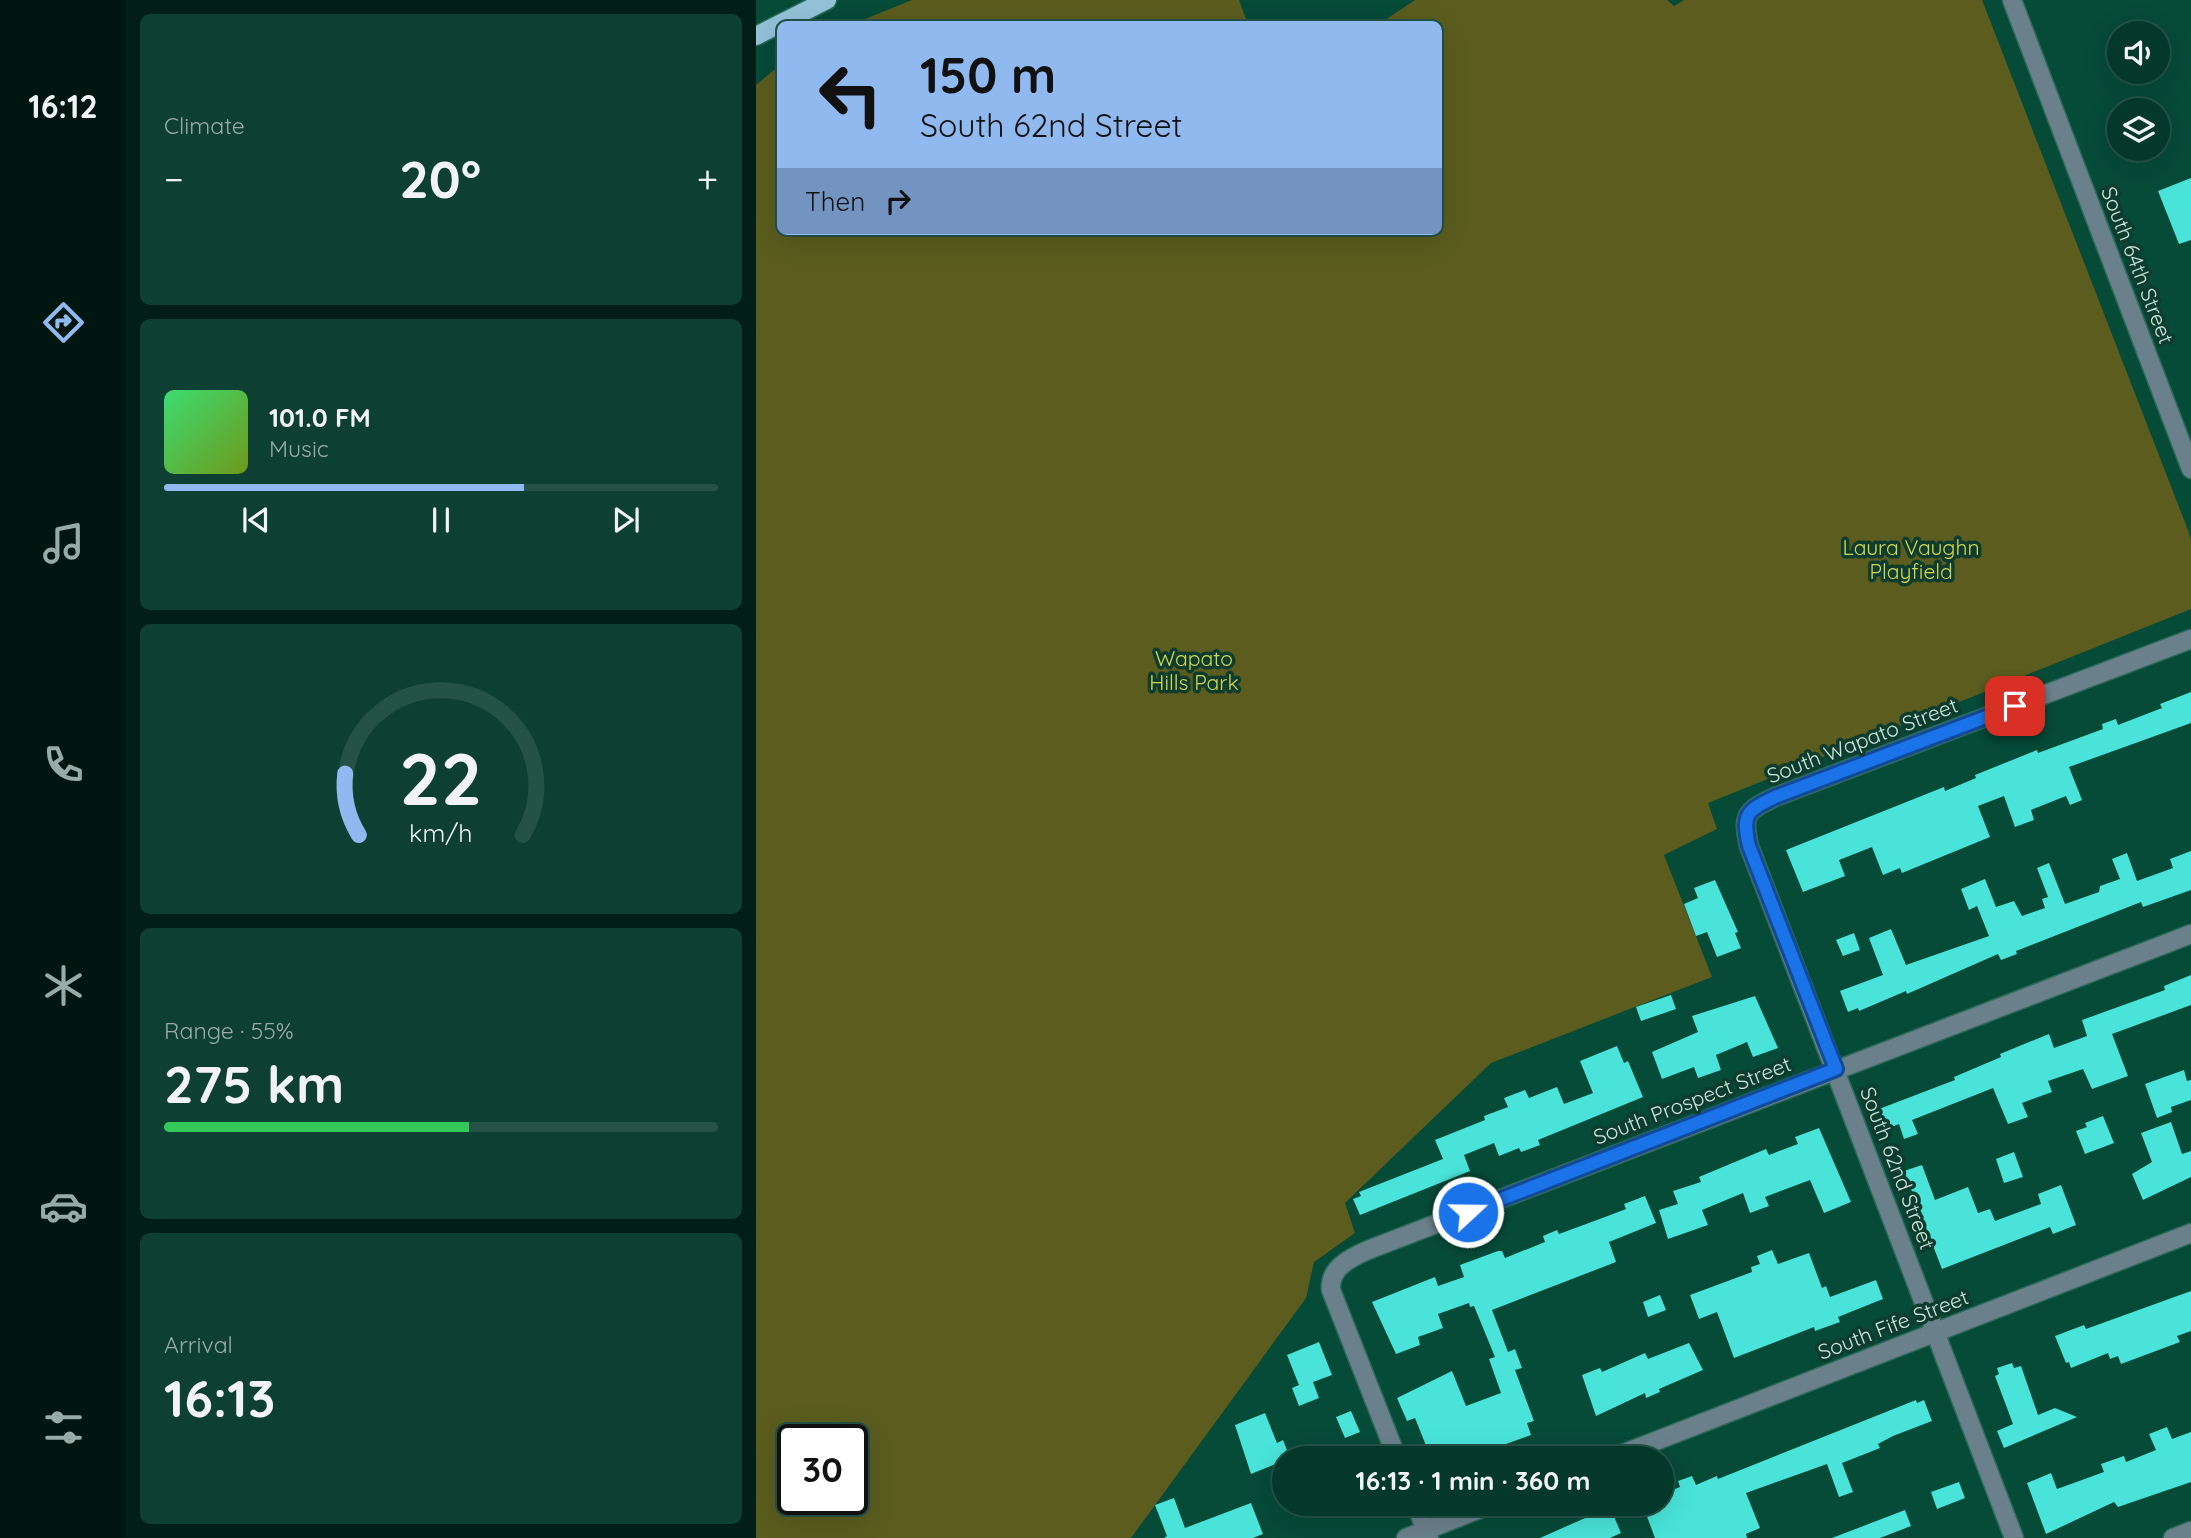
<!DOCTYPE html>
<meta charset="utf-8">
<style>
body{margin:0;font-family:Quicksand,sans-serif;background:#0d3f32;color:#f1f3f6;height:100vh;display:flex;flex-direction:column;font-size:26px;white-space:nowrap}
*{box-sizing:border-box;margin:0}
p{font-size:23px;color:#97aca8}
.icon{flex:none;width:38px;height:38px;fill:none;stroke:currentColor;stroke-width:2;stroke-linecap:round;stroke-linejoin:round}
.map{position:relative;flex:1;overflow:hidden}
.side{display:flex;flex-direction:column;gap:14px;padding:14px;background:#021f17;width:630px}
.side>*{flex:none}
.top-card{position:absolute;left:21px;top:21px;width:665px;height:214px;border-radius:10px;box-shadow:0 7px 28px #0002,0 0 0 2px #255247;background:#90b9f0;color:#111;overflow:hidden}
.controls{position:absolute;left:1351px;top:21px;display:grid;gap:14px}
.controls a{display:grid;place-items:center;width:63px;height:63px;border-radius:50%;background:#04382a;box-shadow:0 7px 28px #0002,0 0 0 2px #255247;font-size:35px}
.speed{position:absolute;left:21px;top:1424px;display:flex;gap:14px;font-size:35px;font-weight:700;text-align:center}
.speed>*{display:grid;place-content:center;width:91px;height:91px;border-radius:50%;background:#04382a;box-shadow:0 7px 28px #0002,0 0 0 2px #255247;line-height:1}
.speed .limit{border:4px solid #111;border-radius:10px;background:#fff;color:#111}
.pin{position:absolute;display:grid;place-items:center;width:60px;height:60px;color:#fff;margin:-30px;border-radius:14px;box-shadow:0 4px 10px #0006}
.me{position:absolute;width:77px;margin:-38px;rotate:69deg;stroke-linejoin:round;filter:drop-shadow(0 0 5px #0008)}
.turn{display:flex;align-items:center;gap:24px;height:147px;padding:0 28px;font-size:32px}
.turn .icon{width:91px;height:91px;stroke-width:2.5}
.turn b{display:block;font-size:49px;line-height:60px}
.then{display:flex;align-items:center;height:66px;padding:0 28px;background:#0003;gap:14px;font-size:26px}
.big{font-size:52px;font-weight:700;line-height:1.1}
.side .card{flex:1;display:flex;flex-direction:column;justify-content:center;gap:10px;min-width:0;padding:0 24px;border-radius:10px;background:#0d3f32}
.side .dial{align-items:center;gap:0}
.dial svg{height:182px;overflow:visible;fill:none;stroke:#255247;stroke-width:7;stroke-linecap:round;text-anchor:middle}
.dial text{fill:#f1f3f6;stroke:none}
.song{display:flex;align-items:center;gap:21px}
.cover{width:84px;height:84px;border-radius:10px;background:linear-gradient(135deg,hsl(140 70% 55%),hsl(80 70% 35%))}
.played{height:7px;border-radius:4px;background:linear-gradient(90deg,#90b9f0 65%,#255247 65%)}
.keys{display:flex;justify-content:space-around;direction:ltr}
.heat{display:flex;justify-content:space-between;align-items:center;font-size:38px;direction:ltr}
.charge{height:10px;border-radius:5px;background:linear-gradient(90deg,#34c759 55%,#255247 0)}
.trip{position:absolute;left:516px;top:1446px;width:402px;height:70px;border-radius:35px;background:#04382a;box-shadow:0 7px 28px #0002,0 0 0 2px #255247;font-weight:700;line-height:70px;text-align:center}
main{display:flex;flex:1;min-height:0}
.menu{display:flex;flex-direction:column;width:126px;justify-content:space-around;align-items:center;background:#021611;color:#97aca8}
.menu .icon{width:49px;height:49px}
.menu .on{color:#90b9f0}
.menu b{font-size:32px;color:#f1f3f6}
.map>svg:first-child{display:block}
</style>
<main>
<nav class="menu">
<b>16:12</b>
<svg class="icon on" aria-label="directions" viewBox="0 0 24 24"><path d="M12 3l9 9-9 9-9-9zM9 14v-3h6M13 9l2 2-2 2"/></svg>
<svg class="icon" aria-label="music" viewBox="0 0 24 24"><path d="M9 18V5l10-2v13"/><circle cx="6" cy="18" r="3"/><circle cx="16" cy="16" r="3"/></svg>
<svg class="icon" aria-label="phone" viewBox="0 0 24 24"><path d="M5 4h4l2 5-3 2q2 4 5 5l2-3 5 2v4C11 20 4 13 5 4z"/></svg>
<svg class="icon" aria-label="climate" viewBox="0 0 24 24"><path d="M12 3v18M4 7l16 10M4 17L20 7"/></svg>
<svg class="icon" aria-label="car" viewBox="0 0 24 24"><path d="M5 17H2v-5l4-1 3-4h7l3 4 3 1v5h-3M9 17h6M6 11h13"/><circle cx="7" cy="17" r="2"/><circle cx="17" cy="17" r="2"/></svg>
<svg class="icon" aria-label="filters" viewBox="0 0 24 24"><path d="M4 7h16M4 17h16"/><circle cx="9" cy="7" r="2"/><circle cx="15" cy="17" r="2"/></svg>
</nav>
<section class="side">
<div class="card"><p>Climate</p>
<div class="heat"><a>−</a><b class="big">20°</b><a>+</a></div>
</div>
<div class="card">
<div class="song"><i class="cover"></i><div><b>101.0 FM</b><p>Music</p></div></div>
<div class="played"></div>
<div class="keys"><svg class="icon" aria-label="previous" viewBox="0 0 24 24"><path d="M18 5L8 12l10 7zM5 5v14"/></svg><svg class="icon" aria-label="pause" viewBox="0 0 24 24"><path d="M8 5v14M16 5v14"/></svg><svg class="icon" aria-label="next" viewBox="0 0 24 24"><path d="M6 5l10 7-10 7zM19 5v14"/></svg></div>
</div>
<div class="card dial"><svg viewBox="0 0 100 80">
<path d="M14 69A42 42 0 1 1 86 69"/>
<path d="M14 69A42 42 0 0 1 8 42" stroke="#90b9f0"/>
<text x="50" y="56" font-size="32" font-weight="700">22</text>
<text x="50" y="72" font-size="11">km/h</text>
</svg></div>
<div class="card"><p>Range · 55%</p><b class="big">275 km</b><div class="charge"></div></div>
<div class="card"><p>Arrival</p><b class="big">16:13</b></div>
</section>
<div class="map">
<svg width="1435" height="1538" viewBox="0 0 1435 1538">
<rect width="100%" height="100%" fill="#064a38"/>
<!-- green -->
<g fill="#5b5c1e" fill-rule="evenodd">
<path d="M 156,0 L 483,0 L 492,24 L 97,24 Z"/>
<path d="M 659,0 L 911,0 L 918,6 L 928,0 L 1226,0 L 1432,530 L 1435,540 L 1435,609 L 952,803 L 961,829 L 908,855 L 956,977 L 735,1063 L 589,1203 L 599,1233 L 558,1262 L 550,1298 L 375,1538 L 0,1538 L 0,85 L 24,65 L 24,231 L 682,231 L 682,24 L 623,24 ZM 37,1440 L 96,1440 L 96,1500 L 37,1500 Z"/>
</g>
<!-- building -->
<g fill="#49e3da">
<path d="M 1435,178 L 1435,240 L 1423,244 L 1402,191 Z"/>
<path d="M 1435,692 L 1435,723 L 1313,767 L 1326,800 L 1314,805 L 1310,796 L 1275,810 L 1278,820 L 1259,827 L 1248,796 L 1222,806 L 1234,837 L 1146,873 L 1144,868 L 1127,875 L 1116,847 L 1083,860 L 1089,876 L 1047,892 L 1030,850 L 1188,787 L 1189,791 L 1220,778 L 1219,775 L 1281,750 L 1282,753 L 1347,729 L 1346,724 L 1360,719 L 1362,725 L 1406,708 L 1404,704 Z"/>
<path d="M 1435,851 L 1435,890 L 1387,907 L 1385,902 L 1260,951 L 1261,954 L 1245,960 L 1242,954 L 1151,994 L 1150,991 L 1103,1011 L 1102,1008 L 1092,1012 L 1084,991 L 1127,975 L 1113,938 L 1135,929 L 1150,965 L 1233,936 L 1221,906 L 1213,910 L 1205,889 L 1229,879 L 1240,907 L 1258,901 L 1266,916 L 1289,908 L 1286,899 L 1292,897 L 1281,868 L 1293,863 L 1309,904 L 1343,892 L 1344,886 L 1364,879 L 1356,859 L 1371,853 L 1381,881 L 1417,868 L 1414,859 Z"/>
<path d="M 959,880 L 982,932 L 979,933 L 985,948 L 961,957 L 951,932 L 940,936 L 928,904 L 942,898 L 938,888 Z"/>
<path d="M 1098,933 L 1104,950 L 1087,956 L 1080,940 Z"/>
<path d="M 1435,975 L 1435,1005 L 1356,1034 L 1372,1076 L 1336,1089 L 1327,1069 L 1292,1081 L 1296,1092 L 1266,1103 L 1272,1117 L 1252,1124 L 1237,1088 L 1156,1120 L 1162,1134 L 1148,1139 L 1143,1124 L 1131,1129 L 1123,1109 L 1199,1080 L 1198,1077 L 1245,1057 L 1244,1054 L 1293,1034 L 1298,1048 L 1331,1036 L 1326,1020 L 1409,990 L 1408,986 Z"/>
<path d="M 915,995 L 920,1009 L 885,1021 L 880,1007 Z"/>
<path d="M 999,996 L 1022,1048 L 997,1057 L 991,1042 L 960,1055 L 965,1070 L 942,1078 L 938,1067 L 906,1079 L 896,1052 L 942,1032 L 936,1016 Z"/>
<path d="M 861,1046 L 868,1063 L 872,1061 L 887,1097 L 782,1140 L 784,1145 L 765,1152 L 763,1148 L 743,1156 L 738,1143 L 708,1155 L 714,1171 L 604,1215 L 597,1199 L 605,1196 L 603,1192 L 687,1159 L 679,1140 L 729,1120 L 728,1116 L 752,1107 L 748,1098 L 769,1090 L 773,1098 L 801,1087 L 808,1104 L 837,1093 L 824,1061 Z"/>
<path d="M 1428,1070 L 1431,1081 L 1435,1080 L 1435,1100 L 1415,1107 L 1416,1112 L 1401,1118 L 1389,1084 Z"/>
<path d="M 1347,1116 L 1358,1143 L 1329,1154 L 1320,1131 L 1331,1127 L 1329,1123 Z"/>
<path d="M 1415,1122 L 1426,1154 L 1435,1151 L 1435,1177 L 1387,1200 L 1376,1174 L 1396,1162 L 1385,1133 Z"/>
<path d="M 1063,1128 L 1095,1202 L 1068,1213 L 1054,1180 L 1009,1197 L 1013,1206 L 994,1213 L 987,1193 L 946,1210 L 952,1225 L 912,1239 L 903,1210 L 922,1204 L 917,1191 L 945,1182 L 943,1177 L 1010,1149 L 1013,1155 L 1042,1144 L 1039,1137 Z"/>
<path d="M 1258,1152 L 1267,1177 L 1248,1183 L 1240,1159 Z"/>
<path d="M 1166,1165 L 1179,1200 L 1212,1187 L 1222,1213 L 1234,1209 L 1239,1221 L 1285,1204 L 1282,1194 L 1305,1185 L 1320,1225 L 1297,1234 L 1294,1227 L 1186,1269 L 1148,1171 Z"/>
<path d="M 889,1196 L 900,1223 L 853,1242 L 860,1262 L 736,1310 L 752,1352 L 759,1349 L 766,1368 L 759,1370 L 778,1421 L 771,1423 L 775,1435 L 739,1448 L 740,1455 L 732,1458 L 675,1458 L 659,1418 L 651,1421 L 641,1398 L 696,1371 L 710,1406 L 745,1393 L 733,1359 L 739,1357 L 718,1306 L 714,1307 L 713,1303 L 682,1314 L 687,1328 L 662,1337 L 664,1345 L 640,1354 L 616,1302 L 679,1277 L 682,1286 L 708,1277 L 704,1265 L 742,1251 L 746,1251 L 749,1258 L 789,1242 L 787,1236 L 801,1230 L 803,1234 L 849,1217 L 870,1209 L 868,1204 Z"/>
<path d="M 1016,1250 L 1022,1264 L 1053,1253 L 1066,1288 L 1070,1286 L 1074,1297 L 1120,1280 L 1127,1299 L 1082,1317 L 1084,1322 L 1059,1331 L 1058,1327 L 978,1358 L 961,1312 L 943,1319 L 934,1295 L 996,1272 L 995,1267 L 1004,1264 L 1001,1256 Z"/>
<path d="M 1435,1291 L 1435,1331 L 1421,1336 L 1424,1342 L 1365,1364 L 1362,1356 L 1354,1359 L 1352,1353 L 1315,1368 L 1313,1362 L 1310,1363 L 1299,1336 L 1328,1325 L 1330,1329 Z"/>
<path d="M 904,1295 L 910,1310 L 892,1317 L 887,1302 Z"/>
<path d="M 563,1342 L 576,1375 L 557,1382 L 563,1398 L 543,1406 L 536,1388 L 543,1385 L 531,1355 Z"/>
<path d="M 933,1343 L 947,1370 L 903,1389 L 904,1392 L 890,1398 L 889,1393 L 840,1416 L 826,1375 L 844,1368 L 846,1372 L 889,1353 L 892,1359 Z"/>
<path d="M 1256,1363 L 1258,1368 L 1265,1366 L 1282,1415 L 1299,1408 L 1321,1417 L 1248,1448 L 1241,1431 L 1257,1424 L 1239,1376 L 1243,1374 L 1241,1368 Z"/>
<path d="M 1160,1400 L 1161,1403 L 1168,1400 L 1176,1421 L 1137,1436 L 1122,1444 L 1124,1448 L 1086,1463 L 1097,1492 L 1083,1497 L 1071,1464 L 990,1493 L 1004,1528 L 990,1534 L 991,1538 L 899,1538 L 886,1503 L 906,1503 L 906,1494 L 924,1487 L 922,1481 L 936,1476 L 940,1485 L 961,1476 L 962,1479 Z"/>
<path d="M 595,1411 L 604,1432 L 589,1438 L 580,1417 Z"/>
<path d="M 509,1413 L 521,1443 L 527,1440 L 534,1458 L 495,1474 L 479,1425 Z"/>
<path d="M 1411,1427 L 1416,1439 L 1435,1432 L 1435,1482 L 1362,1507 L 1358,1502 L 1290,1534 L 1271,1483 L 1295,1473 L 1301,1489 L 1348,1472 L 1345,1464 L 1368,1456 L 1370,1462 L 1400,1450 L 1393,1434 Z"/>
<path d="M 1203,1482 L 1209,1498 L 1181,1509 L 1175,1492 Z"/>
<path d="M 418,1498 L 429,1528 L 495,1503 L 507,1534 L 497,1538 L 408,1538 L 411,1536 L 399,1505 Z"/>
<path d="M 854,1507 L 865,1533 L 854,1538 L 784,1538 Z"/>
<path d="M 1149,1510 L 1155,1526 L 1124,1538 L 1076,1538 Z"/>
</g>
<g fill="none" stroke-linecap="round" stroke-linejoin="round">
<defs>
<g id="minor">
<path d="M 1256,0 L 1435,469"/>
<path d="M 641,1458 L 575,1290 C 573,1268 594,1258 612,1250 L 1435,934"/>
<path d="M 856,1458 L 1435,1233"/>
<path d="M 659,1503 L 673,1538"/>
<path d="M 650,1538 L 739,1503"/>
<path d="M 1258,1538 L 993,846 C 986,814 990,811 1019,797 L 1435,639"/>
<path d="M 1417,1538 L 1435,1531"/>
</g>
<path id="major" d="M 0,36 L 71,0"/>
</defs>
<!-- minor casing -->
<use href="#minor" stroke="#2d6a59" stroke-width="21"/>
<!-- major casing -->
<use href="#major" stroke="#2d6a59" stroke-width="21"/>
<!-- minor -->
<use href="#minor" stroke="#6a808b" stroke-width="18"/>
<!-- major -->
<use href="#major" stroke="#92c1d8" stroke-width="18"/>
</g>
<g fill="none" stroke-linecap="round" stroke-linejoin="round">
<defs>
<path id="route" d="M 712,1212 L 1080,1069 L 993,846 C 986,814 990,811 1019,797 L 1259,706"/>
</defs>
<!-- route casing -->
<use href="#route" stroke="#114b97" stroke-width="18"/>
<!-- route -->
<use href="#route" stroke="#1a73e8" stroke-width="12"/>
</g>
<g text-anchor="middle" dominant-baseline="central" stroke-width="7" stroke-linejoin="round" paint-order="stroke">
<!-- street labels -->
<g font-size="21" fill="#cbe8dc" stroke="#0e3d2f">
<text transform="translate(1382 265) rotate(69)">South 64th Street</text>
<text transform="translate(1106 740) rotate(-21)">South Wapato Street</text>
<text transform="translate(936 1100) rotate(-21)">South Prospect Street</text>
<text transform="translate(1142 1168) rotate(69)">South 62nd Street</text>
<text transform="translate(1137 1324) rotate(-21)">South Fife Street</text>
</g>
<!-- park labels -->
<g font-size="21" fill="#d6d64c" stroke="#0e3d2f">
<text x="1155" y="547">Laura Vaughn<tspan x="1155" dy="24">Playfield</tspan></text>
<text x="438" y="658">Wapato<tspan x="438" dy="24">Hills Park</tspan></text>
</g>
</g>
</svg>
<div class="controls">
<a><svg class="icon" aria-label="sound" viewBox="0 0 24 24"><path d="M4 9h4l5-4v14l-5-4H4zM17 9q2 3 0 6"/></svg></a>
<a><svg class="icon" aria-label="layers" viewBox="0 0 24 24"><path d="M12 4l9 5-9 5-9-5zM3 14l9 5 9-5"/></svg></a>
</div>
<div class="speed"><div class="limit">30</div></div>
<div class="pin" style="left:1259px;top:706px;background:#d93025"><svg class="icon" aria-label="arrive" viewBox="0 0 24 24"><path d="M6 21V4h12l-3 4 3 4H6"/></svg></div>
<svg class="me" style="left:712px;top:1212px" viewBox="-20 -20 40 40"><circle r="17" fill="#1a73e8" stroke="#fff" stroke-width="3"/><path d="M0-11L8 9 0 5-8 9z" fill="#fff"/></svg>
<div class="trip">16:13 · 1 min · 360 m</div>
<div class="top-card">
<div class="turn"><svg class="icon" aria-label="left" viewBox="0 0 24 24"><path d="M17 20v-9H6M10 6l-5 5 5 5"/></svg><div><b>150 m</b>South 62nd Street</div></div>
<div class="then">Then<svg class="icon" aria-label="right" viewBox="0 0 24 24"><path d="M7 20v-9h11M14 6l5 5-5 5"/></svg></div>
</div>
</div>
</main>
